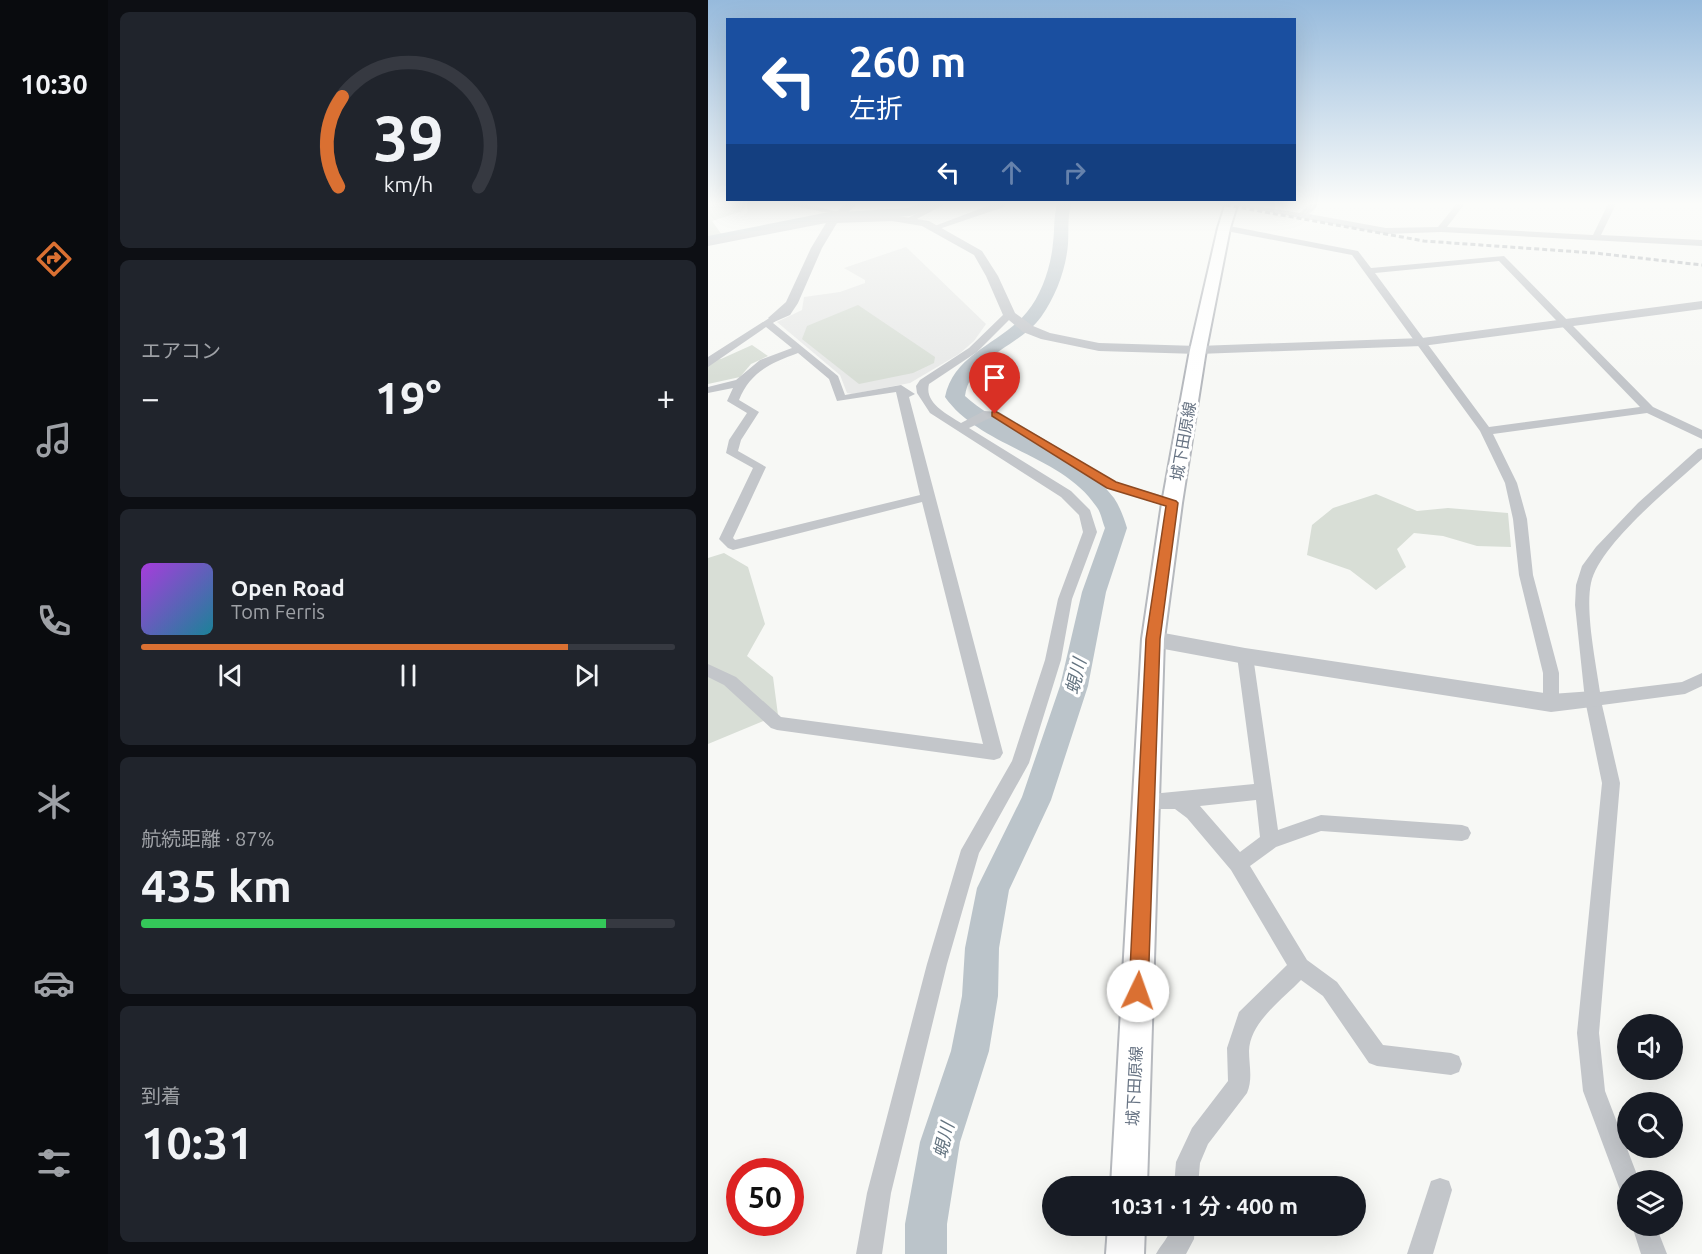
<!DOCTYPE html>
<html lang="ja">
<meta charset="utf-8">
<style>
body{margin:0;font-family:Ubuntu,"Noto Sans JP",sans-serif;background:#20242c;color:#f1f3f6;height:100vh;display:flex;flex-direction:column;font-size:22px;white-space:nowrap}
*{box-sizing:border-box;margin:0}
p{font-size:20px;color:#9ea1a6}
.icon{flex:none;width:33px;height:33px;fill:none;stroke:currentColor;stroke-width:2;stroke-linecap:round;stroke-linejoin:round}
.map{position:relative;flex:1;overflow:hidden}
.sheet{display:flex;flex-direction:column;gap:12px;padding:12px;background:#0d0f14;width:600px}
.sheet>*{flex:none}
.hud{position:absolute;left:18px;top:18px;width:570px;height:183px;border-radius:0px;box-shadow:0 6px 24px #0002;background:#1a4fa0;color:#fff;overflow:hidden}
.controls{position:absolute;left:909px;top:1014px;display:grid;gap:12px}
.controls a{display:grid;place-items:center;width:66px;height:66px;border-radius:50%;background:#171b24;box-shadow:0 6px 24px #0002;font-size:30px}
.speed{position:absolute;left:18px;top:1158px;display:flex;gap:12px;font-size:30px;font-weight:700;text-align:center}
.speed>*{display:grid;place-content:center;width:78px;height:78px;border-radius:50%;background:#171b24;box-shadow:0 6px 24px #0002;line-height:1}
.speed .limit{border:9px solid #d22;background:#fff;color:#111}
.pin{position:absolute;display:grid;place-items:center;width:51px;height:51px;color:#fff;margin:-62px -26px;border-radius:50% 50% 50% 0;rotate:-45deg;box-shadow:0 0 6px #0007}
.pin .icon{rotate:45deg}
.me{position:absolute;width:66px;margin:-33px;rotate:3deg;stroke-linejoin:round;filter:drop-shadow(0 0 4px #0008)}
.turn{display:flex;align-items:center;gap:21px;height:126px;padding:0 24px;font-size:27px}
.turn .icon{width:78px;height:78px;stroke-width:2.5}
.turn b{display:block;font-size:42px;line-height:51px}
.lanes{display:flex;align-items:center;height:57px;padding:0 24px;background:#0003;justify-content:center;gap:30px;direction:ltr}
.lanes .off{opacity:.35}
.big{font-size:45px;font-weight:600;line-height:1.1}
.sheet .widget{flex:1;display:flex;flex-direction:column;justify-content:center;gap:9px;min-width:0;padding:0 21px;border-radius:9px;background:#20242c}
.sheet .dial{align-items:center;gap:0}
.dial svg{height:156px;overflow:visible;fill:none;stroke:#363941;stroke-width:7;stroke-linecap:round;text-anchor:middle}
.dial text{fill:#f1f3f6;stroke:none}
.song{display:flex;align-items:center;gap:18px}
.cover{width:72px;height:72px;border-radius:9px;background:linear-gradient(135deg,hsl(280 70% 55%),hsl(190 70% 35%))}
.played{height:6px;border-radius:3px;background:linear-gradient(90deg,#da7032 80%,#363941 80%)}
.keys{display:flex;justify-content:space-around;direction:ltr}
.heat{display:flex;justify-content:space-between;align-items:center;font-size:33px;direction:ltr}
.charge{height:9px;border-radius:4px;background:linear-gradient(90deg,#34c759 87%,#363941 0)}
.trip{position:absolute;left:334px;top:1176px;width:324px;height:60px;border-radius:30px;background:#171b24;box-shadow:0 6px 24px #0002;font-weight:600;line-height:60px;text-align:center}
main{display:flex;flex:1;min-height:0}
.menu{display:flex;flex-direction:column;width:108px;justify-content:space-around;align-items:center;background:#090b0e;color:#9ea1a6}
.menu .icon{width:42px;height:42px}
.menu .current{color:#da7032}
.menu b{font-size:27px;color:#f1f3f6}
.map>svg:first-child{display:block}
</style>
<main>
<nav class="menu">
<b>10:30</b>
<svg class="icon current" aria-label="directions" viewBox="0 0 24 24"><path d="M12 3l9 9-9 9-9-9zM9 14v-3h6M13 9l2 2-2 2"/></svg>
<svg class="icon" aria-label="music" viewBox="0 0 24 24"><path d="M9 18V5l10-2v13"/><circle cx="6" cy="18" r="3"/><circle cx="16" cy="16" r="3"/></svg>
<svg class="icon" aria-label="phone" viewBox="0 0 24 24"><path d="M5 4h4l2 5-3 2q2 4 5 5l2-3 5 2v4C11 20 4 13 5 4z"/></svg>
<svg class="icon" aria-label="climate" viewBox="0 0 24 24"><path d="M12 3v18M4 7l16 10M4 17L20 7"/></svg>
<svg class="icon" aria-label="car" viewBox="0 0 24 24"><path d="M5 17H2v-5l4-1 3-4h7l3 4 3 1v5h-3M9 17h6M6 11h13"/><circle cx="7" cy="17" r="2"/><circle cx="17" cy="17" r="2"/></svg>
<svg class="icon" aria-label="filters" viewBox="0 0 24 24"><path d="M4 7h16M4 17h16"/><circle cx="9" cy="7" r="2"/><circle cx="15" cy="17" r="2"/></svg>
</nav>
<section class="sheet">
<div class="widget dial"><svg viewBox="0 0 100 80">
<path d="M14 69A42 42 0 1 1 86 69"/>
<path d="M14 69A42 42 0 0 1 16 23" stroke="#da7032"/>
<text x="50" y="56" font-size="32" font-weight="700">39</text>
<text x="50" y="72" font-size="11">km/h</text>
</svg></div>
<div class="widget"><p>エアコン</p>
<div class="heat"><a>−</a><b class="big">19°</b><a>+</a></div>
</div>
<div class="widget">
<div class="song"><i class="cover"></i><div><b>Open Road</b><p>Tom Ferris</p></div></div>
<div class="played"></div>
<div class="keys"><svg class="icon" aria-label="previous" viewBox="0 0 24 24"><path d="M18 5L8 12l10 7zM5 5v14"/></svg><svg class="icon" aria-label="pause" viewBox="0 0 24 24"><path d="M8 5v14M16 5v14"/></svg><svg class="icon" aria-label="next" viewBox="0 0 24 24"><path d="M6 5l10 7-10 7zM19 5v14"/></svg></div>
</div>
<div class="widget"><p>航続距離 · 87%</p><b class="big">435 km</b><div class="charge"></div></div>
<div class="widget"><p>到着</p><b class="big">10:31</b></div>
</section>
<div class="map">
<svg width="994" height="1254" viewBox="0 0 994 1254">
<rect width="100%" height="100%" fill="#f7f8f5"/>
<!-- built -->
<path fill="#e8e9e8" d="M 198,247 L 278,324 L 266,341 L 251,354 L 202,383 L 144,394 L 139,393 L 132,375 L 69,322 L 94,310 L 96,297 L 132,292 L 157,283 L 157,280 L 136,268 Z"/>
<!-- green -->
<g fill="#d8ded6">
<path d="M 0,202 L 39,203 L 32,212 L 4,221 L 14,235 L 0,238 Z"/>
<path d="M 150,305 L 227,357 L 226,363 L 205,373 L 151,384 L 94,339 L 99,326 Z"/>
<path d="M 44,345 L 60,356 L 43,364 L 32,377 L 0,384 L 0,360 L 13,359 Z"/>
<path d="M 668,494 L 709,511 L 740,508 L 800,513 L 803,547 L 769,546 L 735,536 L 706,533 L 689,549 L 698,567 L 668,590 L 642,570 L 599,555 L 604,525 L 625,508 Z"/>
<path d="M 16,553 L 40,567 L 57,624 L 39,656 L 65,677 L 70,715 L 0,744 L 0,558 Z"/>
</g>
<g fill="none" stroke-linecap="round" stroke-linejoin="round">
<!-- river -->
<g fill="#bbc4ca" fill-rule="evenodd">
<path d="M 215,202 L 234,202 L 232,205 L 202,216 L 116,221 L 0,244 L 0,236 L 116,213 L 200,208 Z"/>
<path d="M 350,202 L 364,202 C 359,216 361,229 360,244 C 358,269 348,296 333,317 C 311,347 263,356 257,396 C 300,435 371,451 406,498 C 412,507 416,518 419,528 L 398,592 L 380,686 L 343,800 L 301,890 L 291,948 L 290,996 L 281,1051 L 252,1142 L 239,1224 L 239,1254 L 197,1254 L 197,1224 L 212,1142 L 243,1051 L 254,996 L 257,948 L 269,888 L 314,797 L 352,686 L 374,592 L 397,528 C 394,521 393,512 388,506 C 354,455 272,447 237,397 C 246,353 293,344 319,312 C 334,294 343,266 345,243 C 347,229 345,216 350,202 Z"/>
</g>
<defs>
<g id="secondary">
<path d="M 518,202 L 530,202 L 522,228 L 498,350 L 474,503 L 456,639 L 439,1186 L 403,1186 L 434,639 L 454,503 L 482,350 L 510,228 Z"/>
<path d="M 400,1226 L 437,1226 L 436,1254 L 398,1254 Z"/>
</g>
</defs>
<!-- secondary casing -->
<use href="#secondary" stroke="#b6b9be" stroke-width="4"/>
<!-- minor -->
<g fill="#c3c6ca" fill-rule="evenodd">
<path d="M 65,202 L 88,202 L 135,213 L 131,215 Z"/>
<path d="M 231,202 L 241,202 L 205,221 L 198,219 Z"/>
<path d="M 290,202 L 298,202 L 296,207 L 231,229 L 224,227 Z"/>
<path d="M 521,202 L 592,213 L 604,202 L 613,202 L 601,214 L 678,228 L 730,227 L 750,202 L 758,202 L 739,227 L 885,235 L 901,202 L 909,202 L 893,235 L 994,240 L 994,246 L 733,232 L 678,234 L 524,205 Z"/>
<path d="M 516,225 L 650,251 L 663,268 L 796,256 L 945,407 L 994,430 L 994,439 L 939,413 L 785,434 L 809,483 L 819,519 L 825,575 L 851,673 L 851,703 L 849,708 L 843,710 L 837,708 L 835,703 L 835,673 L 811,575 L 805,519 L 797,483 L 772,431 L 644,255 L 513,230 L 513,226 ZM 791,261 L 932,407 L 781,427 L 667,273 Z"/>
<path d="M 297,313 L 306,315 L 269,352 L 221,384 C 216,403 239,414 253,423 L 276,411 L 291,412 L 407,482 L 469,500 L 470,503 L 464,507 L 399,488 L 284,417 L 261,428 L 363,491 L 382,510 L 389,532 L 364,599 L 353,660 L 321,763 L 271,853 L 239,964 L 183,1193 L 174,1254 L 148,1254 L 159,1193 L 219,964 L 253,850 L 304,761 L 337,660 L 350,599 L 375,532 L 371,515 L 353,497 L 222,413 L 209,393 L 208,386 L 212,380 L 261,348 Z"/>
<path d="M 66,315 L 71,318 L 65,323 L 130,376 L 137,395 L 193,385 L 207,394 L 201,397 L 295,753 L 292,758 L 286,760 L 69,730 L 63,728 L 16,685 L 0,677 L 0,664 L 28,677 L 73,717 L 275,744 L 214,502 L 25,550 L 20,548 L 11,539 L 45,468 L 18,453 L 21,440 L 39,413 L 19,401 L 25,388 L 0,393 L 0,387 L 28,380 L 52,360 L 84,348 L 58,327 L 0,367 L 0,357 ZM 90,353 L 121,379 L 129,401 L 188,392 L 212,495 L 27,540 L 25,538 L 58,467 L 30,451 L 33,440 L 51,412 L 31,400 C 42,372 63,363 90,353 Z"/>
<path d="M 994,448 L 994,459 C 964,486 891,545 883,583 C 877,611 888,663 892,692 L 974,682 L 994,673 L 994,686 L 977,694 L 894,705 L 912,783 L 891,1033 L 897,1091 L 931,1180 L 920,1180 L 920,1194 L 912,1190 L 875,1091 L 869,1033 L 894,783 L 877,700 L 867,605 L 868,585 L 874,566 L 888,547 L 930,503 L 990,449 Z"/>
<path d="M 537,650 L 542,652 L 545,656 L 570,830 L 613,815 L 754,825 L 760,827 L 763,833 L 760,839 L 754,841 L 613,831 L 568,847 L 542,866 L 599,960 L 629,982 L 675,1045 L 743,1053 L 751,1056 L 754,1064 L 751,1072 L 743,1075 L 669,1066 L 661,1063 L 615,996 L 593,980 C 574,1000 542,1022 541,1051 C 541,1065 545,1079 539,1093 L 500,1144 L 492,1163 L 490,1186 L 466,1186 L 468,1162 L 484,1128 L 520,1081 L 519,1048 L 531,1012 L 579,965 L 523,870 L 479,818 L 467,809 L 439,809 L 433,807 L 430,801 L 433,795 L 546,784 L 529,656 L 532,652 ZM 548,800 L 552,837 L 532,852 L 492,806 Z"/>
<path d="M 732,1178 L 741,1181 L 744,1190 L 725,1254 L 699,1254 L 723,1181 Z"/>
<path d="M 463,1226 L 487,1226 L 486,1239 L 478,1254 L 448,1254 C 453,1244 462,1237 463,1226 Z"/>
<path d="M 924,1226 L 948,1226 L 959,1254 L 933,1254 Z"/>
</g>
<!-- tertiary -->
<g fill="#c3c6ca" fill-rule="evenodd">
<path d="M 139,202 L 151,202 L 136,216 L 184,215 L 221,221 L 274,251 L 290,276 L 307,313 L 325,326 L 342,333 L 391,343 L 490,346 L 714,338 L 994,301 L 994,309 L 714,346 L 490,354 L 391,351 L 333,339 L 315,332 L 295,315 L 278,276 L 266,255 L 214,226 L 184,221 L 129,223 L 114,248 L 90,303 L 82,315 L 66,322 L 60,318 L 78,302 L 103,248 L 118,223 L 0,246 L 0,240 L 123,217 Z"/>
<path d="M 445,631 L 537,648 L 843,694 L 885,691 L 892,694 L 896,700 L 892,706 L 843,712 L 537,664 L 445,647 L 438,644 L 435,639 L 438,634 Z"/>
</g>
<!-- secondary -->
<use href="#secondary" fill="#fff" fill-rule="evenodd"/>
<!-- rail -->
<path stroke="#a4a9af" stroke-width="3" stroke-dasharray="5 3" stroke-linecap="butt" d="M 502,202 L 716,241 L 887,253 L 994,265"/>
</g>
<!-- sky -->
<linearGradient id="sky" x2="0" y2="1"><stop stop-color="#96badc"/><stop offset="0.54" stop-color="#fbfcfa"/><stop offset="1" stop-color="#fbfcfa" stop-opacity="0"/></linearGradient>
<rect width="994" height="377" fill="url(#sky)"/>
<!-- route -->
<path fill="#da7032" stroke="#8e4920" stroke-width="1.5" d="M 287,411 L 408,482 L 468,501 L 470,503 L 452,639 L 440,991 L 437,997 L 430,1000 L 424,997 L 421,991 L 438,639 L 458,506 L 399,488 L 284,416 L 284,412 Z"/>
<g text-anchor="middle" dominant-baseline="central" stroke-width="6" stroke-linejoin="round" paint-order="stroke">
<!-- street labels -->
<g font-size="16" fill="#687484" stroke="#fff">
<text transform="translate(475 441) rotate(-80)">城下田原線</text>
<text transform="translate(426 1086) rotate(-87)">城下田原線</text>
</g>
<!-- water labels -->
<g font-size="18" font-style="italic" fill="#647480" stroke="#fff">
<text transform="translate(367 676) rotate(-76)">蜆川</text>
<text transform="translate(235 1140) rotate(-76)">蜆川</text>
</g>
</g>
</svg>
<div class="controls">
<a><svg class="icon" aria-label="sound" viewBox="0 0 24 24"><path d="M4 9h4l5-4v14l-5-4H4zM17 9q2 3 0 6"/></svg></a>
<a><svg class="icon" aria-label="search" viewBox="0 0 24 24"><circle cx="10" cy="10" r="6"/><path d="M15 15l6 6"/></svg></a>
<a><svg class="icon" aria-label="layers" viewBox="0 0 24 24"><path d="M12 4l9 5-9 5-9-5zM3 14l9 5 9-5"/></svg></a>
</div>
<div class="speed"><div class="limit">50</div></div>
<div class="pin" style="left:287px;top:414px;background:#d93025"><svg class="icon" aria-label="arrive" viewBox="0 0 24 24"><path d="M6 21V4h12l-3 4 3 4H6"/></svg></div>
<svg class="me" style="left:430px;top:991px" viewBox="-20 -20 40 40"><circle r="19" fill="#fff"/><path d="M0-13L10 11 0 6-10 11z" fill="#da7032"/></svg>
<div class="trip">10:31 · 1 分 · 400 m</div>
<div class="hud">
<div class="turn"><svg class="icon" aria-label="left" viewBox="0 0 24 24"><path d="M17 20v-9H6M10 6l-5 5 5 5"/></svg><div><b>260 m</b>左折</div></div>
<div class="lanes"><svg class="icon" aria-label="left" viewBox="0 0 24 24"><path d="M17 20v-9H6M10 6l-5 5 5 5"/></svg><svg class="icon off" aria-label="ahead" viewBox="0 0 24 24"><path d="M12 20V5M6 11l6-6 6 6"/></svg><svg class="icon off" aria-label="right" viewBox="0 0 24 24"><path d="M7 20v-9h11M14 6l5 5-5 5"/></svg></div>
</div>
</div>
</main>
